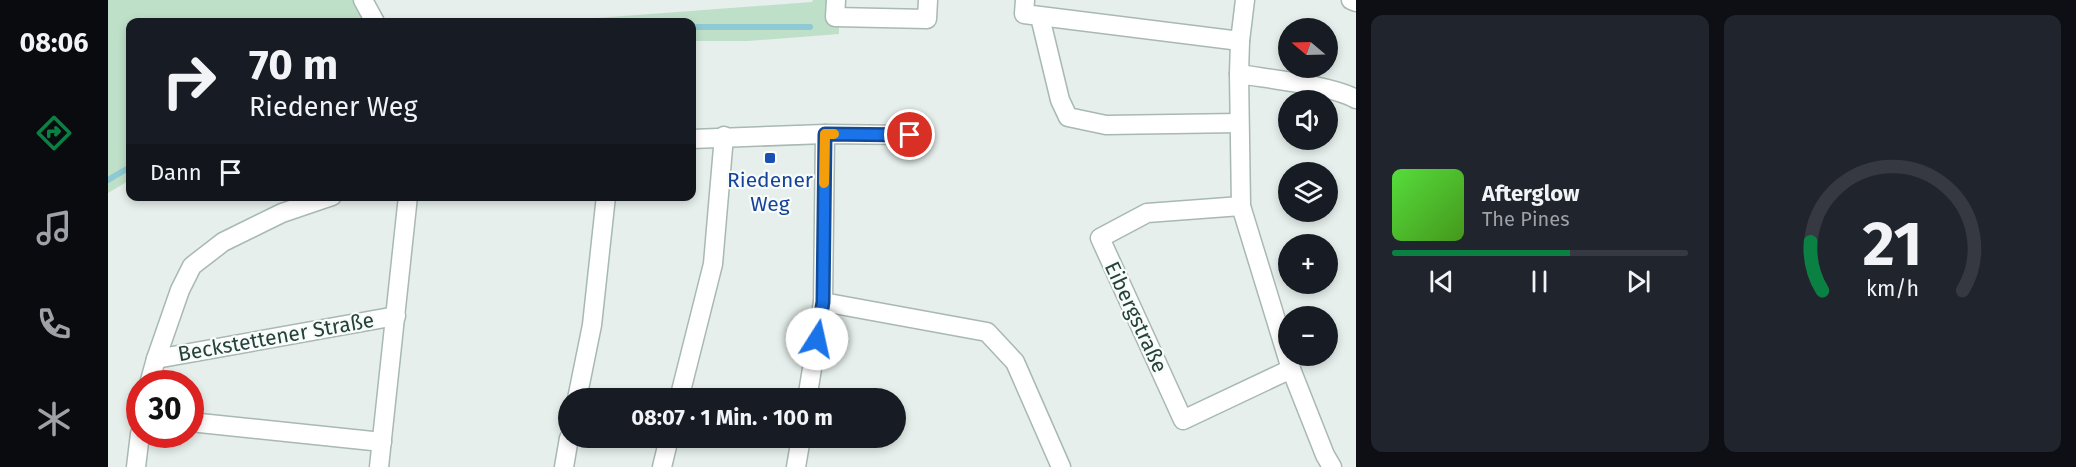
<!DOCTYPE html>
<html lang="de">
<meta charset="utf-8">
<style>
body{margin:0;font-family:"Fira Sans",sans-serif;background:#20242c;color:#f1f3f6;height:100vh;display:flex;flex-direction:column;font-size:22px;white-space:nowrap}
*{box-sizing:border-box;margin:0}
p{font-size:20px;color:#9ea1a6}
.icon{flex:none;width:33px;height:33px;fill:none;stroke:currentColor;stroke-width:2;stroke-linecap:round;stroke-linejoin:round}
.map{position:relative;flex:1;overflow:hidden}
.side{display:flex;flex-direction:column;gap:15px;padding:15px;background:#0d0f14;width:720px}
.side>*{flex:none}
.banner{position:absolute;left:18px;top:18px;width:570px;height:183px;border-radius:12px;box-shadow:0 3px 9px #0003;background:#171b24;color:#f1f3f6;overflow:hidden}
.needle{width:39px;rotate:289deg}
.fabs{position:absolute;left:1170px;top:18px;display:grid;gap:12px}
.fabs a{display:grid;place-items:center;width:60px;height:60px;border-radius:50%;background:#171b24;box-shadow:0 3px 9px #0003;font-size:30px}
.speed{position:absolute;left:18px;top:370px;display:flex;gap:12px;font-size:30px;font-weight:700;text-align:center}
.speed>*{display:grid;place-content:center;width:78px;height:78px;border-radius:50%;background:#171b24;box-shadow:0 3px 9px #0003;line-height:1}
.speed .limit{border:9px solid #d22;background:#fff;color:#111}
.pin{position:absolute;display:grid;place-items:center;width:51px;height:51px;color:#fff;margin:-26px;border:3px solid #fff;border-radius:50%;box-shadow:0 2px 6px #0007}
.me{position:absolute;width:66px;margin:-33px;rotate:10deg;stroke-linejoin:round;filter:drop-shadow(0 0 4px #0008)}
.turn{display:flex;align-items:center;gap:21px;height:126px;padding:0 24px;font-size:27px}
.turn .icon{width:78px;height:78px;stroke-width:2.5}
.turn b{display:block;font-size:42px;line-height:51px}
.then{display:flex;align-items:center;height:57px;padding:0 24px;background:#0003;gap:12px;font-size:22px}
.side .card{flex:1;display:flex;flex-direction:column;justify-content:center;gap:9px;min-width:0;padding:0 21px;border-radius:12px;background:#20242c}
.side .dial{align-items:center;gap:0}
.dial svg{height:156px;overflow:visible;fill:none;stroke:#363941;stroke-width:7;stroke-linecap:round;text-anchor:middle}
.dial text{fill:#f1f3f6;stroke:none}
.song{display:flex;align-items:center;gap:18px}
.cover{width:72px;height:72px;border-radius:9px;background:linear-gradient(135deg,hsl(110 70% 55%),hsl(100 70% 35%))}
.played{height:6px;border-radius:3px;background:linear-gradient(90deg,#0b8043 60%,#363941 60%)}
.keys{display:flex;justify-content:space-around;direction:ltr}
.side .tiles{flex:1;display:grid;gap:15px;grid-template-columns:repeat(2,1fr)}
.trip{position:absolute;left:450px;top:388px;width:348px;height:60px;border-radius:30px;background:#171b24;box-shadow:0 3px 9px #0003;font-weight:700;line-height:60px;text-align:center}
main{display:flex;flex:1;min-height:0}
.dock{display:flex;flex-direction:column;width:108px;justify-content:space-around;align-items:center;background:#090b0e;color:#9ea1a6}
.dock .icon{width:42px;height:42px}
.dock .current{color:#0b8043}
.dock b{font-size:27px;color:#f1f3f6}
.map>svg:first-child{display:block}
</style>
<main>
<nav class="dock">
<b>08:06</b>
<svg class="icon current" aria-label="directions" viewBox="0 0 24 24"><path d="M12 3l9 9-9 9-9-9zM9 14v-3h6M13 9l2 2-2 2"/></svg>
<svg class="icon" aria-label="music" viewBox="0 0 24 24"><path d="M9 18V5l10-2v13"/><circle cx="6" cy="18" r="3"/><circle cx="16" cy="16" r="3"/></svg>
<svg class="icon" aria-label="phone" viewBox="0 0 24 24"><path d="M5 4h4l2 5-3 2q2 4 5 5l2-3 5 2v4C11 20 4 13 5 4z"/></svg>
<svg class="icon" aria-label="climate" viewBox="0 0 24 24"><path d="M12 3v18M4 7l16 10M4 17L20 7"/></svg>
</nav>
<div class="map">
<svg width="1248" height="467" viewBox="0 0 1248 467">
<rect width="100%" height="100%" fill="#e6efeb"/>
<!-- green -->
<g fill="#bfe0c8">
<path d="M 0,0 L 250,0 L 263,22 L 22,22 L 22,180 L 0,193 Z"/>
<path d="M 705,0 L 723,0 L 731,25 L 731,34 L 640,41 L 584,41 L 584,22 L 435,22 L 704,2 Z"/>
</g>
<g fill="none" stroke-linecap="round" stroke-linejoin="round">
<!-- stream -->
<g stroke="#8ec9d4" stroke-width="6">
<path d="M 584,27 L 702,27"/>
<path d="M 0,180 L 22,167"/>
</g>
<defs>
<g id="minor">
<path d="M 255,0 L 267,22"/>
<path d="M 728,0 L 727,17 L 819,19 L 820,0"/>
<path d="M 917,0 L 916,14 L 1132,41"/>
<path d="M 1137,0 L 1132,41 L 1131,74 L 1133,206 L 1183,369 L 1217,455 L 1224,467"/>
<path d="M 1243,0 L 1248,2"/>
<path d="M 932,17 L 952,100 L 960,117 L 998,125 L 1131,123"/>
<path d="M 1131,74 C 1161,79 1223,85 1248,99"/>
<path d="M 584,139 L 717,134 L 802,135"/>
<path d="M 1133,206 L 1039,213 L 992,238 L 1075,420 L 1183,369"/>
<path d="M 715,302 L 879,332 L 907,362 L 953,467"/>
<path d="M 48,359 L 288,316"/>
<path d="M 41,384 L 48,359 L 72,290 L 84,266 L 115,242 L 174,213 L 224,196"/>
<path d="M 469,399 L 484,325 L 498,196"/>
<path d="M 571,399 L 605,264 L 616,136"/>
<path d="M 699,399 L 715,302 L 717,134"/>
<path d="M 82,422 L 274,442"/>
<path d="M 28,467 L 32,434"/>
<path d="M 271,467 L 300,196"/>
<path d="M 456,467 L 461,438"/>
<path d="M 554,467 L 561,438"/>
<path d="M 688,467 L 693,438"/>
</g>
</defs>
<!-- minor casing -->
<use href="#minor" stroke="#a8b8b2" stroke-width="21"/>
<!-- minor -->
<use href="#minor" stroke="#fff" stroke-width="18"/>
</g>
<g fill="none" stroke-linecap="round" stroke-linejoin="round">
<defs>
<path id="route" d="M 709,339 L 715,302 L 717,134 L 802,135"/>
</defs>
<!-- route casing -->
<use href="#route" stroke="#114b97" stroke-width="15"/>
<!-- route -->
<use href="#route" stroke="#1a73e8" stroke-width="10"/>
<!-- slow -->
<path stroke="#f59e0b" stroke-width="10" d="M 716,183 L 717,134 L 726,134"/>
</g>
<!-- markers -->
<rect fill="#1a4fb4" stroke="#f7fbf9" stroke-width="2" x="656" y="152" width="12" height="12" rx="3"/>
<g text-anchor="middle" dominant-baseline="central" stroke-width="4.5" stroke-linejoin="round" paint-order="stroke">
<!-- transit labels -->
<g font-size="21" fill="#164399" stroke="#f7fbf9">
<text x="662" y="180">Riedener<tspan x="662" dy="24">Weg</tspan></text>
</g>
<!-- street labels -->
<g font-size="21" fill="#24423a" stroke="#f7fbf9">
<text transform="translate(1028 317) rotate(65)">Eibergstraße</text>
<text transform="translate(168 337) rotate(-10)">Beckstettener Straße</text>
</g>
</g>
</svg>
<div class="fabs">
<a><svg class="needle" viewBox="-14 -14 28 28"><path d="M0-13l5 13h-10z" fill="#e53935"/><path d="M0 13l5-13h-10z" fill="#9ea1a6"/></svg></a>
<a><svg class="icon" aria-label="sound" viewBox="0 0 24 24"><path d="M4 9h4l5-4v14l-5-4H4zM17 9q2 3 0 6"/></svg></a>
<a><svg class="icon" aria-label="layers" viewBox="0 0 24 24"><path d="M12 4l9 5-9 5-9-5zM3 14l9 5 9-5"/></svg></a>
<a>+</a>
<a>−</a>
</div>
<div class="speed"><div class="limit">30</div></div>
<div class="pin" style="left:802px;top:135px;background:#d93025"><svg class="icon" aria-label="arrive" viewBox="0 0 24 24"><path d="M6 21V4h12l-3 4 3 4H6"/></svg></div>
<svg class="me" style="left:709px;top:339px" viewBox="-20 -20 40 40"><circle r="19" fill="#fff"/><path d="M0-13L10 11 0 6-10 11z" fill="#1a73e8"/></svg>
<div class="trip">08:07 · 1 Min. · 100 m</div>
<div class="banner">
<div class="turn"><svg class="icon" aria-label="right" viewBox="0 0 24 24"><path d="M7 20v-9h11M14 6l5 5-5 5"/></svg><div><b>70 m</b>Riedener Weg</div></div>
<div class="then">Dann<svg class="icon" aria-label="arrive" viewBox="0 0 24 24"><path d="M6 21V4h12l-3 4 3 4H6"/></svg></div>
</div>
</div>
<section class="side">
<div class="tiles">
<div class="card">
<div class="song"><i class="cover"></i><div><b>Afterglow</b><p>The Pines</p></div></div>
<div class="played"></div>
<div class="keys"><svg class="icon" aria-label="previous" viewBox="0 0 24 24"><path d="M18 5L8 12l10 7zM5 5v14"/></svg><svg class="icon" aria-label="pause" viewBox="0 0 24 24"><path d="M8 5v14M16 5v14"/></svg><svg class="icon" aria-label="next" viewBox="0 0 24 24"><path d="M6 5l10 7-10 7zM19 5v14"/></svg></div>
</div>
<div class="card dial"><svg viewBox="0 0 100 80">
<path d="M14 69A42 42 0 1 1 86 69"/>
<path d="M14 69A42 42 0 0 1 8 44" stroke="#0b8043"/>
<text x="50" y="56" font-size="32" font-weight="700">21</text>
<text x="50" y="72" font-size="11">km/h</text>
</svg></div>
</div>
</section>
</main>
